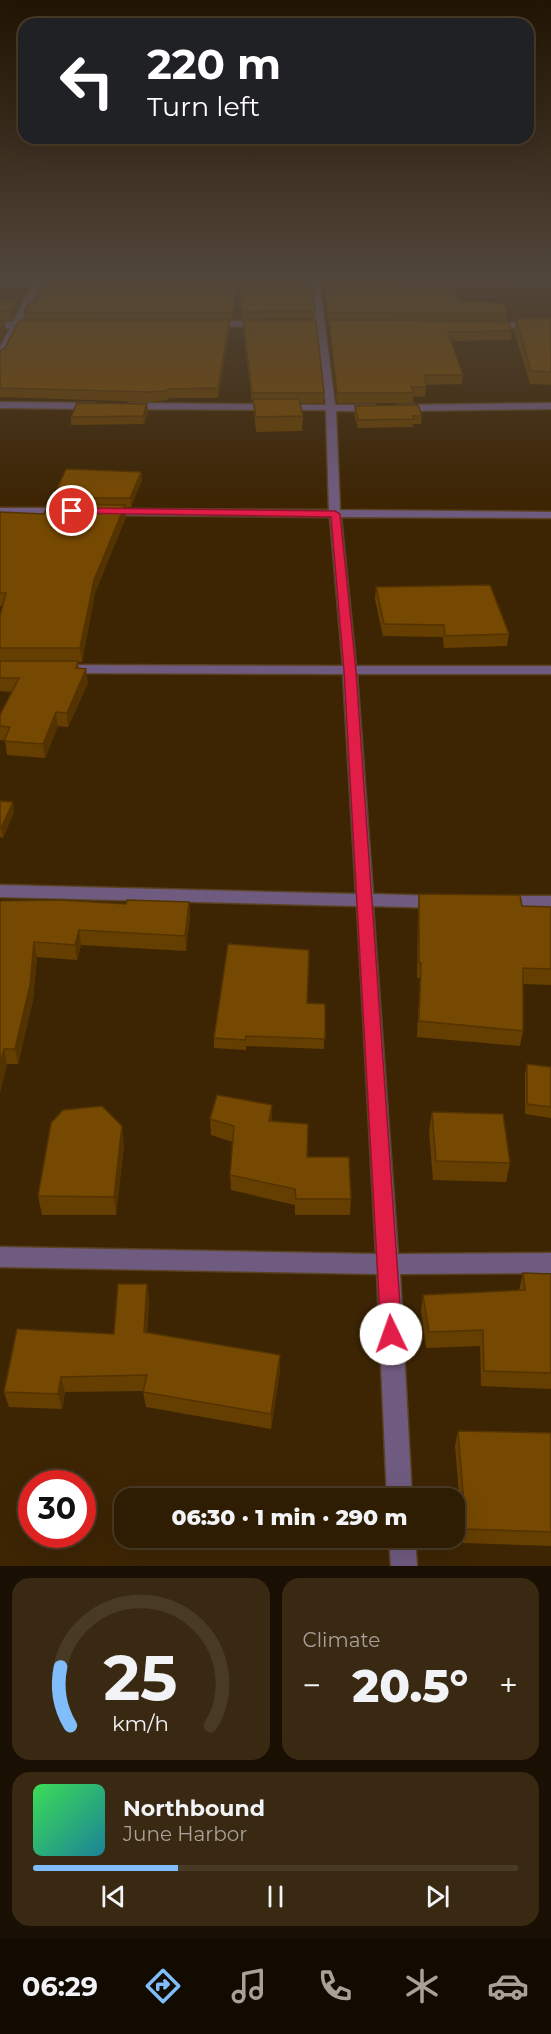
<!DOCTYPE html>
<meta charset="utf-8">
<style>
body{margin:0;font-family:Montserrat,sans-serif;background:#3a2912;color:#f1f3f6;height:100vh;display:flex;flex-direction:column;font-size:22px;white-space:nowrap}
*{box-sizing:border-box;margin:0}
p{font-size:20px;color:#a7a19a}
.icon{flex:none;width:33px;height:33px;fill:none;stroke:currentColor;stroke-width:2;stroke-linecap:round;stroke-linejoin:round}
.map{position:relative;height:1566px;overflow:hidden}
.panel{display:flex;flex-direction:column;gap:12px;padding:12px;background:#190f02;flex:1}
.panel>*{flex:none}
.hud{position:absolute;left:18px;top:18px;width:516px;height:126px;border-radius:18px;box-shadow:0 6px 24px #0002,0 0 0 2px #493a25;background:#202124;color:#fff;overflow:hidden}
.speed{position:absolute;left:18px;top:1470px;display:flex;gap:12px;font-size:30px;font-weight:700;text-align:center}
.speed>*{display:grid;place-content:center;width:78px;height:78px;border-radius:50%;background:#2e1c03;box-shadow:0 6px 24px #0002,0 0 0 2px #493a25;line-height:1}
.speed .limit{border:9px solid #d22;background:#fff;color:#111}
.pin{position:absolute;display:grid;place-items:center;width:51px;height:51px;color:#fff;margin:-26px;border:3px solid #fff;border-radius:50%;box-shadow:0 2px 6px #0007}
.me{position:absolute;width:66px;margin:-33px;rotate:357deg;stroke-linejoin:round;filter:drop-shadow(0 0 4px #0008)}
.turn{display:flex;align-items:center;gap:21px;height:126px;padding:0 30px;font-size:27px}
.turn .icon{width:78px;height:78px;stroke-width:2.5}
.turn b{display:block;font-size:42px;line-height:51px}
.big{font-size:45px;font-weight:800;line-height:1.1}
.panel .widget{flex:1;display:flex;flex-direction:column;justify-content:center;gap:9px;min-width:0;padding:0 21px;border-radius:18px;background:#3a2912}
.panel .dial{align-items:center;gap:0}
.dial svg{height:156px;overflow:visible;fill:none;stroke:#493a25;stroke-width:7;stroke-linecap:round;text-anchor:middle}
.dial text{fill:#f1f3f6;stroke:none}
.song{display:flex;align-items:center;gap:18px}
.cover{width:72px;height:72px;border-radius:9px;background:linear-gradient(135deg,hsl(130 70% 55%),hsl(190 70% 35%))}
.played{height:6px;border-radius:3px;background:linear-gradient(90deg,#80bdfa 30%,#493a25 30%)}
.keys{display:flex;justify-content:space-around;direction:ltr}
.heat{display:flex;justify-content:space-between;align-items:center;font-size:33px;direction:ltr}
.panel .tiles{flex:1;display:grid;gap:12px;grid-template-columns:1fr 1fr}
.widget:last-child{grid-column:span 2}
.trip{position:absolute;left:114px;top:1488px;width:351px;height:60px;border-radius:18px;background:#2e1c03;box-shadow:0 6px 24px #0002,0 0 0 2px #493a25;font-weight:800;line-height:60px;text-align:center}
.menu{display:flex;height:96px;justify-content:space-around;align-items:center;background:#120b01;color:#a7a19a}
.menu .icon{width:42px;height:42px}
.menu .current{color:#80bdfa}
.menu b{font-size:27px;color:#f1f3f6}
.map>svg:first-child{display:block}
</style>
<div class="map">
<svg width="551" height="1566" viewBox="0 0 551 1566">
<rect width="100%" height="100%" fill="#3d2504"/>
<g fill="none" stroke-linecap="round" stroke-linejoin="round">
<defs>
<g id="minor">
<path d="M 35,279 L 43,279 L 21,322 L 35,322 L 39,325 L 35,328 L 19,328 L 4,356 L 0,359 L 0,347 L 10,328 L 0,328 L 0,322 L 13,322 Z"/>
<path d="M 311,279 L 319,279 L 335,405 L 375,405 L 380,408 L 375,411 L 336,411 L 340,510 L 551,512 L 551,518 L 341,517 L 356,666 L 551,666 L 551,674 L 357,674 L 373,894 L 438,896 L 444,898 L 446,902 L 444,906 L 438,908 L 373,906 L 398,1254 L 551,1253 L 551,1273 L 400,1274 L 412,1498 L 387,1498 L 377,1274 L 0,1267 L 0,1247 L 376,1254 L 357,906 L 0,897 L 0,885 L 356,894 L 343,674 L 63,673 L 56,669 L 63,665 L 343,666 L 330,517 L 107,515 L 101,512 L 107,509 L 329,510 L 326,410 L 129,409 L 124,406 L 129,403 L 326,405 Z"/>
<path d="M 212,321 L 263,321 L 267,324 L 263,327 L 209,326 L 209,322 Z"/>
<path d="M 491,322 L 551,323 L 551,329 L 488,327 L 487,325 Z"/>
<path d="M 0,402 L 96,403 L 101,406 L 96,409 L 0,408 Z"/>
<path d="M 551,403 L 551,409 L 399,411 L 394,408 L 399,405 Z"/>
<path d="M 0,508 L 65,508 L 71,511 L 65,514 L 0,514 Z"/>
<path d="M 501,896 L 551,896 L 551,908 L 495,906 L 493,902 L 495,898 Z"/>
<path d="M 389,1538 L 415,1538 L 417,1566 L 391,1566 Z"/>
</g>
</defs>
<!-- minor casing -->
<use href="#minor" stroke="#5a4221" stroke-width="3"/>
<!-- minor -->
<use href="#minor" fill="#6f5b80" fill-rule="evenodd"/>
</g>
<!-- wall -->
<g fill="#653f02">
<path d="M 44,279 L 305,286 L 315,311 L 314,319 L 242,319 L 238,287 L 232,319 L 25,320 L 24,312 L 37,302 Z"/>
<path d="M 324,286 L 389,287 L 459,301 L 507,313 L 506,321 L 328,320 L 324,293 Z"/>
<path d="M 0,301 L 16,301 L 17,310 L 12,320 L 0,320 Z"/>
<path d="M 516,319 L 551,319 L 551,385 L 530,384 L 514,331 Z"/>
<path d="M 230,320 L 230,329 L 218,398 L 169,398 L 168,400 L 151,402 L 0,397 L 0,351 Z"/>
<path d="M 243,320 L 324,393 L 323,403 L 300,403 L 303,416 L 302,431 L 256,432 L 253,403 L 252,403 L 243,329 Z"/>
<path d="M 329,320 L 512,331 L 511,340 L 451,341 L 463,375 L 462,384 L 426,385 L 425,397 L 414,396 L 413,403 L 337,403 L 329,329 Z"/>
<path d="M 147,404 L 148,412 L 144,424 L 71,425 L 71,417 Z"/>
<path d="M 355,406 L 422,416 L 421,424 L 413,424 L 413,427 L 358,428 L 354,414 Z"/>
<path d="M 141,472 L 142,480 L 131,507 L 125,507 L 126,517 L 95,593 L 82,662 L 78,662 L 79,669 L 88,683 L 68,727 L 58,726 L 45,758 L 7,755 L 5,740 L 0,740 L 0,715 L 12,692 L 0,691 L 0,616 L 3,606 L 0,606 L 0,512 L 44,514 L 54,504 L 53,498 Z"/>
<path d="M 376,587 L 509,634 L 507,646 L 444,648 L 443,637 L 383,636 L 375,599 Z"/>
<path d="M 0,801 L 14,812 L 3,838 L 0,837 Z"/>
<path d="M 419,894 L 522,906 L 551,907 L 551,985 L 523,984 L 523,1031 L 520,1046 L 417,1037 L 420,978 L 417,978 L 418,909 Z"/>
<path d="M 0,901 L 126,904 L 189,902 L 190,916 L 186,951 L 81,945 L 77,960 L 37,957 L 33,1000 L 18,1064 L 7,1064 L 0,1092 Z"/>
<path d="M 307,1003 L 325,1004 L 324,1049 L 246,1046 L 246,1050 L 214,1048 L 214,1038 Z"/>
<path d="M 527,1064 L 551,1067 L 551,1118 L 525,1114 L 525,1074 Z"/>
<path d="M 432,1112 L 510,1163 L 506,1182 L 433,1180 L 429,1131 Z"/>
<path d="M 210,1119 L 272,1121 L 307,1157 L 351,1199 L 350,1215 L 295,1215 L 295,1205 L 231,1190 L 230,1175 L 233,1142 L 211,1135 Z"/>
<path d="M 124,1145 L 116,1215 L 42,1215 L 38,1196 Z"/>
<path d="M 523,1273 L 551,1274 L 551,1389 L 481,1386 L 480,1346 L 426,1348 L 421,1311 L 423,1295 L 519,1290 Z"/>
<path d="M 147,1284 L 149,1300 L 147,1333 L 280,1371 L 271,1429 L 146,1407 L 143,1391 L 65,1392 L 62,1409 L 9,1407 L 4,1392 L 114,1334 Z"/>
<path d="M 458,1431 L 551,1433 L 551,1546 L 463,1543 L 455,1446 Z"/>
</g>
<!-- shaded-wall -->
<g fill="#533301">
<path d="M 238,280 L 238,287 L 232,319 L 232,312 Z"/>
<path d="M 16,301 L 17,310 L 12,320 L 10,311 Z"/>
<path d="M 230,320 L 230,329 L 218,398 L 218,388 Z"/>
<path d="M 5,321 L 6,330 L 0,342 L 0,331 Z"/>
<path d="M 147,404 L 148,412 L 144,424 L 143,416 Z"/>
<path d="M 141,472 L 142,480 L 131,507 L 130,498 Z"/>
<path d="M 125,505 L 126,517 L 95,593 L 82,662 L 80,648 L 94,580 Z"/>
<path d="M 86,669 L 88,683 L 68,727 L 67,713 Z"/>
<path d="M 56,712 L 58,726 L 45,758 L 43,744 Z"/>
<path d="M 13,802 L 14,812 L 3,838 L 1,828 Z"/>
<path d="M 189,902 L 190,916 L 186,951 L 185,936 Z"/>
<path d="M 79,930 L 81,945 L 77,960 L 75,945 Z"/>
<path d="M 34,942 L 37,957 L 33,1000 L 18,1064 L 15,1049 Z"/>
<path d="M 4,1049 L 7,1064 L 0,1092 L 0,1064 Z"/>
<path d="M 272,1105 L 272,1121 L 269,1121 Z"/>
<path d="M 122,1126 L 124,1145 L 116,1215 L 114,1197 Z"/>
<path d="M 147,1284 L 149,1300 L 146,1348 L 144,1332 Z"/>
<path d="M 280,1355 L 280,1371 L 271,1429 L 271,1414 Z"/>
<path d="M 61,1377 L 65,1392 L 62,1409 L 58,1394 Z"/>
</g>
<!-- building -->
<g fill="#764902" stroke="#533301" stroke-width="1.5">
<path d="M 44,279 L 304,279 L 305,286 L 311,286 L 315,311 L 242,312 L 238,280 L 232,312 L 24,312 L 29,302 L 37,302 Z"/>
<path d="M 352,279 L 390,279 L 387,287 L 457,289 L 459,301 L 504,303 L 507,313 L 328,313 L 324,286 L 350,286 Z"/>
<path d="M 0,301 L 16,301 L 10,311 L 0,311 Z"/>
<path d="M 516,319 L 551,319 L 551,372 L 531,371 Z"/>
<path d="M 19,320 L 230,320 L 218,388 L 168,389 L 167,391 L 150,392 L 0,388 L 0,351 L 5,348 Z"/>
<path d="M 243,320 L 316,320 L 324,393 L 252,393 Z"/>
<path d="M 329,320 L 509,322 L 512,331 L 448,332 L 463,375 L 425,375 L 426,387 L 411,387 L 414,393 L 337,393 Z"/>
<path d="M 0,321 L 5,321 L 0,331 Z"/>
<path d="M 253,399 L 299,399 L 303,416 L 256,417 Z"/>
<path d="M 77,403 L 147,404 L 143,416 L 71,417 Z"/>
<path d="M 418,405 L 422,416 L 413,416 L 414,419 L 358,420 L 355,406 Z"/>
<path d="M 66,469 L 141,472 L 130,498 L 53,498 Z"/>
<path d="M 48,504 L 125,505 L 94,580 L 80,648 L 0,648 L 0,616 L 6,593 L 0,593 L 0,512 L 44,514 Z"/>
<path d="M 490,585 L 509,634 L 445,636 L 444,625 L 384,624 L 376,587 Z"/>
<path d="M 0,661 L 78,661 L 76,668 L 86,669 L 67,713 L 56,712 L 43,744 L 4,741 L 10,727 L 0,726 L 0,715 L 19,678 L 0,678 Z"/>
<path d="M 0,801 L 13,802 L 1,828 L 0,828 Z"/>
<path d="M 419,894 L 520,895 L 522,906 L 551,907 L 551,969 L 523,968 L 523,1031 L 419,1021 L 421,963 L 419,963 Z"/>
<path d="M 59,900 L 126,904 L 127,900 L 189,902 L 185,936 L 79,930 L 75,945 L 34,942 L 30,985 L 15,1049 L 4,1049 L 0,1064 L 0,901 Z"/>
<path d="M 228,944 L 309,950 L 307,1003 L 325,1004 L 325,1039 L 246,1036 L 245,1040 L 214,1038 Z"/>
<path d="M 527,1064 L 551,1067 L 551,1107 L 527,1104 Z"/>
<path d="M 217,1095 L 272,1105 L 269,1121 L 308,1124 L 307,1157 L 349,1157 L 351,1199 L 296,1199 L 295,1189 L 230,1175 L 234,1126 L 210,1119 Z"/>
<path d="M 102,1106 L 122,1126 L 114,1197 L 38,1196 L 51,1123 L 63,1110 Z"/>
<path d="M 432,1112 L 503,1114 L 510,1163 L 436,1161 Z"/>
<path d="M 523,1273 L 551,1274 L 551,1373 L 484,1371 L 483,1330 L 429,1332 L 423,1295 L 525,1290 Z"/>
<path d="M 118,1284 L 147,1284 L 144,1332 L 280,1355 L 271,1414 L 143,1392 L 147,1375 L 61,1377 L 58,1394 L 4,1392 L 17,1329 L 114,1334 Z"/>
<path d="M 458,1431 L 551,1433 L 551,1532 L 466,1529 Z"/>
</g>
<!-- sky -->
<linearGradient id="sky" x2="0" y2="1"><stop stop-color="#221402"/><stop offset="0.56" stop-color="#51463a"/><stop offset="1" stop-color="#51463a" stop-opacity="0"/></linearGradient>
<rect width="551" height="498" fill="url(#sky)"/>
<!-- route -->
<path fill="#e11d48" stroke="#92132f" stroke-width="1.5" d="M 72,508 L 335,511 L 340,514 L 356,671 L 402,1334 L 399,1342 L 391,1345 L 384,1342 L 381,1334 L 344,671 L 331,517 L 68,513 L 67,511 Z"/>
</svg>
<div class="speed"><div class="limit">30</div></div>
<div class="pin" style="left:72px;top:511px;background:#d93025"><svg class="icon" aria-label="arrive" viewBox="0 0 24 24"><path d="M6 21V4h12l-3 4 3 4H6"/></svg></div>
<svg class="me" style="left:391px;top:1334px" viewBox="-20 -20 40 40"><circle r="19" fill="#fff"/><path d="M0-13L10 11 0 6-10 11z" fill="#e11d48"/></svg>
<div class="trip">06:30 · 1 min · 290 m</div>
<div class="hud">
<div class="turn"><svg class="icon" aria-label="left" viewBox="0 0 24 24"><path d="M17 20v-9H6M10 6l-5 5 5 5"/></svg><div><b>220 m</b>Turn left</div></div>
</div>
</div>
<section class="panel">
<div class="tiles">
<div class="widget dial"><svg viewBox="0 0 100 80">
<path d="M14 69A42 42 0 1 1 86 69"/>
<path d="M14 69A42 42 0 0 1 9 39" stroke="#80bdfa"/>
<text x="50" y="56" font-size="32" font-weight="700">25</text>
<text x="50" y="72" font-size="11">km/h</text>
</svg></div>
<div class="widget"><p>Climate</p>
<div class="heat"><a>−</a><b class="big">20.5°</b><a>+</a></div>
</div>
<div class="widget">
<div class="song"><i class="cover"></i><div><b>Northbound</b><p>June Harbor</p></div></div>
<div class="played"></div>
<div class="keys"><svg class="icon" aria-label="previous" viewBox="0 0 24 24"><path d="M18 5L8 12l10 7zM5 5v14"/></svg><svg class="icon" aria-label="pause" viewBox="0 0 24 24"><path d="M8 5v14M16 5v14"/></svg><svg class="icon" aria-label="next" viewBox="0 0 24 24"><path d="M6 5l10 7-10 7zM19 5v14"/></svg></div>
</div>
</div>
</section>
<nav class="menu">
<b>06:29</b>
<svg class="icon current" aria-label="directions" viewBox="0 0 24 24"><path d="M12 3l9 9-9 9-9-9zM9 14v-3h6M13 9l2 2-2 2"/></svg>
<svg class="icon" aria-label="music" viewBox="0 0 24 24"><path d="M9 18V5l10-2v13"/><circle cx="6" cy="18" r="3"/><circle cx="16" cy="16" r="3"/></svg>
<svg class="icon" aria-label="phone" viewBox="0 0 24 24"><path d="M5 4h4l2 5-3 2q2 4 5 5l2-3 5 2v4C11 20 4 13 5 4z"/></svg>
<svg class="icon" aria-label="climate" viewBox="0 0 24 24"><path d="M12 3v18M4 7l16 10M4 17L20 7"/></svg>
<svg class="icon" aria-label="car" viewBox="0 0 24 24"><path d="M5 17H2v-5l4-1 3-4h7l3 4 3 1v5h-3M9 17h6M6 11h13"/><circle cx="7" cy="17" r="2"/><circle cx="17" cy="17" r="2"/></svg>
</nav>
